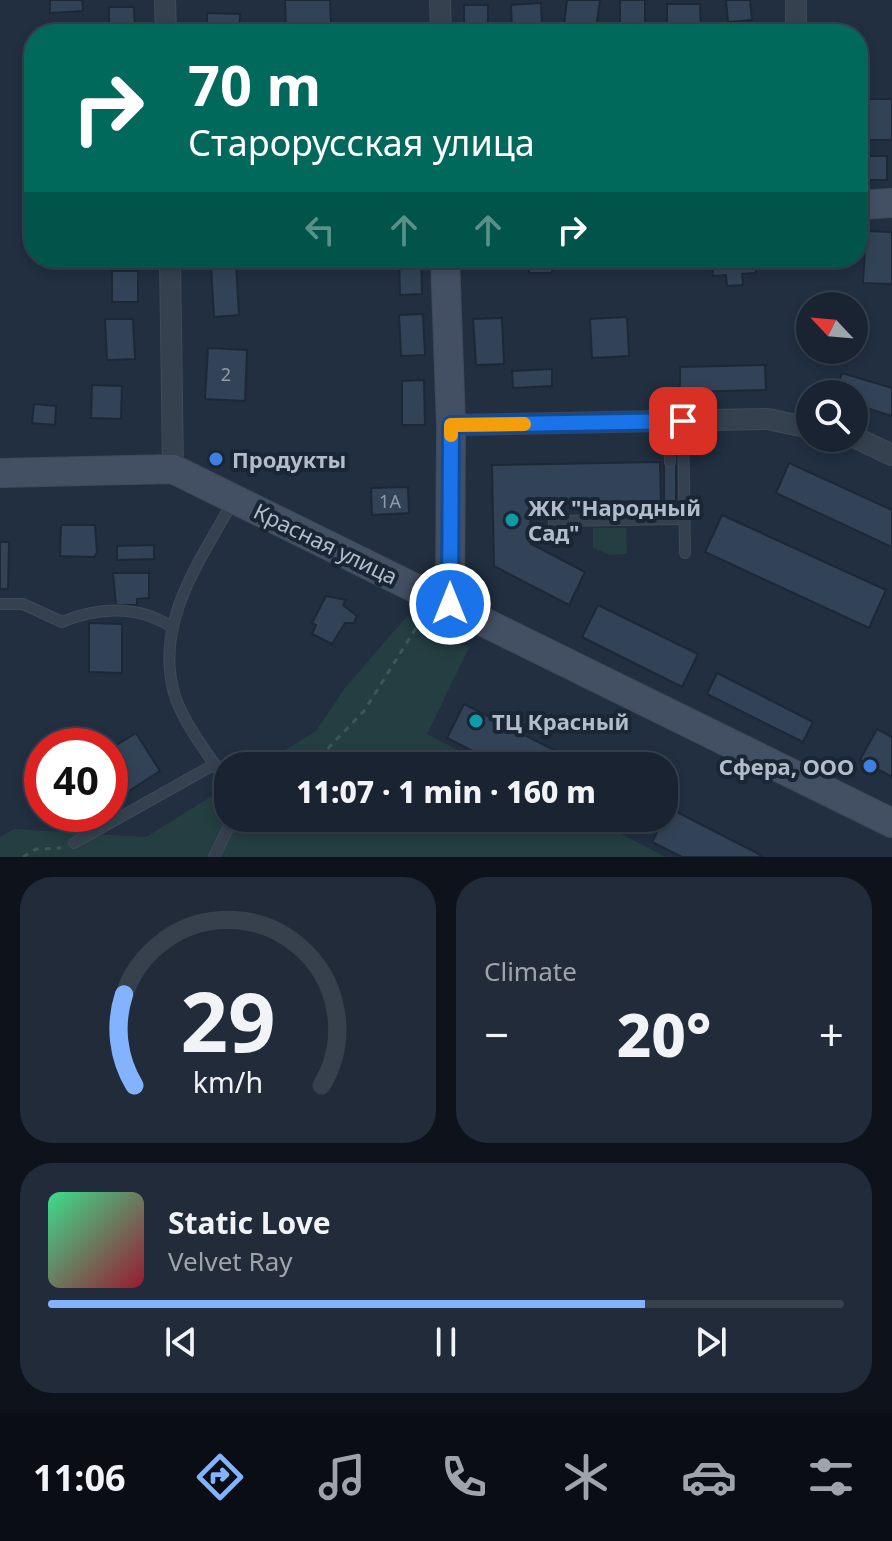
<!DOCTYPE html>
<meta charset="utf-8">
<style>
body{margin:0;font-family:"Noto Sans",sans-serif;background:#222b39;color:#f1f3f6;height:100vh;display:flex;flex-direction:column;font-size:30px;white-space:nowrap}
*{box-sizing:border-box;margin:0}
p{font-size:26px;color:#9fa4ab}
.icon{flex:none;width:44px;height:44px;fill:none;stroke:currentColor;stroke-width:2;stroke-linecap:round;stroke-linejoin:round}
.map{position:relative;height:857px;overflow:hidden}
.panel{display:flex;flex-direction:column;gap:20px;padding:20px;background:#0e131b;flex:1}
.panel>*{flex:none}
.banner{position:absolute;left:24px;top:24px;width:844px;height:244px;border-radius:32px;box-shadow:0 4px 12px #0003,0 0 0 2px #37404d;background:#00695c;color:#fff;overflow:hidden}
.needle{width:52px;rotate:296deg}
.controls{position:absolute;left:796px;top:292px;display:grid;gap:16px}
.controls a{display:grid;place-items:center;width:72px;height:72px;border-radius:50%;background:#192331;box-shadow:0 4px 12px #0003,0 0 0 2px #37404d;font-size:40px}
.speed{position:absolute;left:24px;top:728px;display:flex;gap:16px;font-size:40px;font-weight:700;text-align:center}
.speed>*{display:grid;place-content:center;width:104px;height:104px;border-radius:50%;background:#192331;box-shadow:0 4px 12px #0003,0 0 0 2px #37404d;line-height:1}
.speed .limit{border:12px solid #d22;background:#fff;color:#111}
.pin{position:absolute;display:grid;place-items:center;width:68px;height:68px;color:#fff;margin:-34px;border-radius:16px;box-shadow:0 4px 12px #0006}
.me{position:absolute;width:88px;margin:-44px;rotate:0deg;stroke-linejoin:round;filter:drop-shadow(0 0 6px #0008)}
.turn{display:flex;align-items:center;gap:28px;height:168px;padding:0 32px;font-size:36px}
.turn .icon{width:104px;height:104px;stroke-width:2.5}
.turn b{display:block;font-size:56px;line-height:68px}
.lanes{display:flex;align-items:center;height:76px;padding:0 32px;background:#0003;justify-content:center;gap:40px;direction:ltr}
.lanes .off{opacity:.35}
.big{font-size:60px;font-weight:800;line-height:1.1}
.panel .tile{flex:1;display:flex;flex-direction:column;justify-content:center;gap:12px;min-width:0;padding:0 28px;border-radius:32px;background:#222b39}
.panel .dial{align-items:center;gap:0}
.dial svg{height:208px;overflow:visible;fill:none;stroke:#37404d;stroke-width:7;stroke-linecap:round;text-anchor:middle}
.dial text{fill:#f1f3f6;stroke:none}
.song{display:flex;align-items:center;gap:24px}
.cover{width:96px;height:96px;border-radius:12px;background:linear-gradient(135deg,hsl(150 70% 55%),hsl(350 70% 35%))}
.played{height:8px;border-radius:4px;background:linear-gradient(90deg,#83b3ff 75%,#37404d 75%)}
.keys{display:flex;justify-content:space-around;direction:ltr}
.heat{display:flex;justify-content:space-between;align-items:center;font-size:44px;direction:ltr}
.panel .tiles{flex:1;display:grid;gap:20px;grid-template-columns:1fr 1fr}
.tile:last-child{grid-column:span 2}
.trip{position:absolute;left:214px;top:752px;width:464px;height:80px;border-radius:32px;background:#192331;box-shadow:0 4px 12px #0003,0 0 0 2px #37404d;font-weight:800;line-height:80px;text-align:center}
.menu{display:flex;height:128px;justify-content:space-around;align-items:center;background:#0a0e14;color:#9fa4ab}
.menu .icon{width:56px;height:56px}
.menu .active{color:#83b3ff}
.menu b{font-size:36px;color:#f1f3f6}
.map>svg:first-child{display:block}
</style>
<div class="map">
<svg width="892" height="857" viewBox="0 0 892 857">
<rect width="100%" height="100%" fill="#212f41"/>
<!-- green -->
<g fill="#243e41">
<path d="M 593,528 L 626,528 L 627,554 L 610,555 L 593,548 Z"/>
<path d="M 407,616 L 469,648 L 427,734 L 488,766 L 260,766 L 316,731 L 345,688 Z"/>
<path d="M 228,786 L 228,818 L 590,818 L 666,857 L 0,857 L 0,837 L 14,829 L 146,837 Z"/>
</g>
<!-- building -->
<g fill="#334357" stroke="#1d2837" stroke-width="2">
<path d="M 50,0 L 82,0 L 83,11 L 50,13 Z"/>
<path d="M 285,0 L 330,0 L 331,24 L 286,26 Z"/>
<path d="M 567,0 L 600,0 L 596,29 L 564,25 Z"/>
<path d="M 620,0 L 645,0 L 645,25 L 620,26 Z"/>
<path d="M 726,0 L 750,0 L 752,20 L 728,22 Z"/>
<path d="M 541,3 L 542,26 L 512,28 L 511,5 Z"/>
<path d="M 667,4 L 700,4 L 701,30 L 667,30 Z"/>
<path d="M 464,5 L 488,5 L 488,26 L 464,25 Z"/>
<path d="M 109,7 L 134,7 L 135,34 L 109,34 Z"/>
<path d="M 207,13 L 240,14 L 239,34 L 207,34 Z"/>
<rect x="858" y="99" width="34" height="41"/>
<rect x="858" y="156" width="29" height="24"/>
<path d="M 866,231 L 892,232 L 892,284 L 863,283 Z"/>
<path d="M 399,258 L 421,258 L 422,294 L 400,295 Z"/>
<rect x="529" y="258" width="23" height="15"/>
<path d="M 578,258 L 610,258 L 610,269 L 578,268 Z"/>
<rect x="631" y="258" width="34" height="11"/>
<path d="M 712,258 L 755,258 L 756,273 L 742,274 L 743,285 L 727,286 L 726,275 L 713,276 Z"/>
<path d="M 802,258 L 844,258 L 844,264 L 802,263 Z"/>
<path d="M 236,264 L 239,315 L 214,317 L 211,266 Z"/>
<rect x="112" y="271" width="26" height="31"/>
<path d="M 423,314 L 425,355 L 401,356 L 399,315 Z"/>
<path d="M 627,317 L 629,356 L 592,358 L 590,319 Z"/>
<path d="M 502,318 L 504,364 L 476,365 L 473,319 Z"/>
<path d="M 105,319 L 133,319 L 135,359 L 107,360 Z"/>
<path d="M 208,348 L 247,350 L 245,401 L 205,399 Z"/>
<path d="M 765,365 L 766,390 L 680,392 L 680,367 Z"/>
<path d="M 552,369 L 552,386 L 513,388 L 512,371 Z"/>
<path d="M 842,373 L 892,388 L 892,416 L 854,404 L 854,394 L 835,394 Z"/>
<path d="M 424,380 L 425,425 L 402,425 L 402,381 Z"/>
<path d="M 92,385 L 122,386 L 121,419 L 91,418 Z"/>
<path d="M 34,404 L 56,406 L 55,425 L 32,423 Z"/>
<path d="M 660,462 L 661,501 L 530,503 L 531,544 L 585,572 L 569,605 L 494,566 L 492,465 Z"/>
<rect x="664" y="462" width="12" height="39"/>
<path d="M 789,463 L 892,510 L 892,547 L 776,493 Z"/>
<path d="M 408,487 L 409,513 L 372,515 L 371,488 Z"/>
<path d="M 722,515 L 886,590 L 869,628 L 705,552 Z"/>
<path d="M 61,525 L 95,525 L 97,552 L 94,557 L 60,556 Z"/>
<path d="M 0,542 L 9,542 L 8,589 L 0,589 Z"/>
<path d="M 154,545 L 154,559 L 117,560 L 117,546 Z"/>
<path d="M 113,573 L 149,573 L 149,598 L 137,599 L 137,605 L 116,605 Z"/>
<path d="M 326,596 L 346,600 L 343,605 L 357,616 L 354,623 L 345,623 L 332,644 L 312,634 L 316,625 L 312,623 Z"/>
<path d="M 598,605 L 698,654 L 682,687 L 582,637 Z"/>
<path d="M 89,623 L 122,624 L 122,673 L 89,672 Z"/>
<path d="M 717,673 L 813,722 L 803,742 L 707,694 Z"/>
<path d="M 464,704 L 585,766 L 502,766 L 447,738 Z"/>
<path d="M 877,729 L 892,737 L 892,777 L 860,760 Z"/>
<path d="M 136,733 L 160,771 L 110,803 L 110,749 Z"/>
<path d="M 669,808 L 755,852 L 763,857 L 682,857 L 652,842 Z"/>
<path d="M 66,814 L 93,814 L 74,826 Z"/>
<path d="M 605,818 L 641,818 L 634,833 Z"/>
</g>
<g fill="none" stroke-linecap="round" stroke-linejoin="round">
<defs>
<g id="lane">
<path d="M 669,421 L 670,462"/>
<path d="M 683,421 L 685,553"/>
<path d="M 554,538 L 554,521 L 685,519"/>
<path d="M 0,604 L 23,604 L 62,622 C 97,607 138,605 170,626"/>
<path d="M 228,784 C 210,756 181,722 173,689 C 156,619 201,560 233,501"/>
<path d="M 74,843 L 215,764"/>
<path d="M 214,857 L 233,818"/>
</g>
<g id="street">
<path d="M 165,0 L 166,34"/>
<path d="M 440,0 L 441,34"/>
<path d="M 796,0 L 796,34"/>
<path d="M 170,258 L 173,469"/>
<path d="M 451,425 L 768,419 L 810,428"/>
<path d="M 854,437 L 892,455"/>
</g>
<g id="secondary">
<path d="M 858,205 L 892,203"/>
<path d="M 445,258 L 451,425 L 450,604"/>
<path d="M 0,473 L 173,469 L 892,823"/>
</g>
</defs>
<!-- lane casing -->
<use href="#lane" stroke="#3f4a59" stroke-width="12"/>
<!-- street casing -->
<use href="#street" stroke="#3f4a59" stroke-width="22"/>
<!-- secondary casing -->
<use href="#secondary" stroke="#3f4a59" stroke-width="30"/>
<!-- path -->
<g stroke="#3d5759" stroke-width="3" stroke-dasharray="6 6" stroke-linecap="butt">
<path d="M 228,762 L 250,759 L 262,766"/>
<path d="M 311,766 L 364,711 L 423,617"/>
<path d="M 23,857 L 36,849 L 61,848"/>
</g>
<!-- lane -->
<use href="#lane" stroke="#364150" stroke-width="10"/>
<!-- street -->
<use href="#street" stroke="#364150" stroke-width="20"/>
<!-- secondary -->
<use href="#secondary" stroke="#435064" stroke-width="28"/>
</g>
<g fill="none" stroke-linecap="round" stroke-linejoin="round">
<defs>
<path id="route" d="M 450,604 L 451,425 L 683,421"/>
</defs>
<!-- route casing -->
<use href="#route" stroke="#114b97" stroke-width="20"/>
<!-- route -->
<use href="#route" stroke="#1a73e8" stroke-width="14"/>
<!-- slow -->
<path stroke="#f59e0b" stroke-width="14" d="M 451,435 L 451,425 L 524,424"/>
</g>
<!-- markers -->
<g fill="#3f7fe0" stroke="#1b2635" stroke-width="3">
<circle cx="216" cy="459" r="8"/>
<circle cx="870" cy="766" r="8"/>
</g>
<g fill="#0f9aa8" stroke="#1b2635" stroke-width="3">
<circle cx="512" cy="520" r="8"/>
<circle cx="476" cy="721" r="8"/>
</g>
<g text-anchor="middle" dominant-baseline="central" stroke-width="8" stroke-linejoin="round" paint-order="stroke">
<!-- number labels -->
<g font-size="18" fill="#909cac">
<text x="226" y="374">2</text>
<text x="390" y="501">1А</text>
</g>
<!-- poi labels -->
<g font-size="22" font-weight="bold" fill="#b2bccb" stroke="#1b2635" text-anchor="start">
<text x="232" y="459">Продукты</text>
<text x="528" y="507">ЖК "Народный<tspan x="528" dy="25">Сад"</tspan></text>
<text x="492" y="721">ТЦ Красный</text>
<text x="854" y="766" text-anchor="end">Сфера, ООО</text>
</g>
<!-- street labels -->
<g font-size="22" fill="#b2bccb" stroke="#1b2635">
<text transform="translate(326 543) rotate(26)">Красная улица</text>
</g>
</g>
</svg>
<div class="controls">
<a><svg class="needle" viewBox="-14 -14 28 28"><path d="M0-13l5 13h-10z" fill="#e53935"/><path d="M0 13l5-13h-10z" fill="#9fa4ab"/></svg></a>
<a><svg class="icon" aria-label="search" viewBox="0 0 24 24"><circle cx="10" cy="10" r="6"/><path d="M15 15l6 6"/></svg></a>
</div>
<div class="speed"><div class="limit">40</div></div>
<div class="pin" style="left:683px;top:421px;background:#d93025"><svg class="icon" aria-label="arrive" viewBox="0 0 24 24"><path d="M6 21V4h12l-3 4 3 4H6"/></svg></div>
<svg class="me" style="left:450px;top:604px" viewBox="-20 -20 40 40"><circle r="17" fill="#1a73e8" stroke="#fff" stroke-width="3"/><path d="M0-11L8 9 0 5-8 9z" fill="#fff"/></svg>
<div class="trip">11:07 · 1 min · 160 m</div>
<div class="banner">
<div class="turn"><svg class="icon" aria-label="right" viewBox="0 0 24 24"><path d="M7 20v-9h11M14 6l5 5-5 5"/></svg><div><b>70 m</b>Старорусская улица</div></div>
<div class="lanes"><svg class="icon off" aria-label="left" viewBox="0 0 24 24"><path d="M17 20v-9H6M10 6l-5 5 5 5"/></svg><svg class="icon off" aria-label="ahead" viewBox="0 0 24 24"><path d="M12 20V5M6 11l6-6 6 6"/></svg><svg class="icon off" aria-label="ahead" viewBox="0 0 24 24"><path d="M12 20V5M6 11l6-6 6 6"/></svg><svg class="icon" aria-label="right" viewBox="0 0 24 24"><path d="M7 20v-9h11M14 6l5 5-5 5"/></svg></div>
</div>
</div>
<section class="panel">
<div class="tiles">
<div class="tile dial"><svg viewBox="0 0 100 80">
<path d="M14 69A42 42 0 1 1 86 69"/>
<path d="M14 69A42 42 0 0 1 10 34" stroke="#83b3ff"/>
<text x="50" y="56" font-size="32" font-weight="700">29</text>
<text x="50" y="72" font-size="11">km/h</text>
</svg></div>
<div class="tile"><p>Climate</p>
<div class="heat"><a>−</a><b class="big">20°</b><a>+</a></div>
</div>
<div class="tile">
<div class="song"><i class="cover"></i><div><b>Static Love</b><p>Velvet Ray</p></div></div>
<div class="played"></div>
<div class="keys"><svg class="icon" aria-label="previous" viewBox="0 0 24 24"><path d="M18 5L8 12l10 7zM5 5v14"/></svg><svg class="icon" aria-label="pause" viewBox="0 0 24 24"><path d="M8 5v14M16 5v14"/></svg><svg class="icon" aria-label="next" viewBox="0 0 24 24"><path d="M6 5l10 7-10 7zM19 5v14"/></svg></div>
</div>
</div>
</section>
<nav class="menu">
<b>11:06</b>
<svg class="icon active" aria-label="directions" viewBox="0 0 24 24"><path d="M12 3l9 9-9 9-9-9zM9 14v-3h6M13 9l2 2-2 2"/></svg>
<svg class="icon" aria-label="music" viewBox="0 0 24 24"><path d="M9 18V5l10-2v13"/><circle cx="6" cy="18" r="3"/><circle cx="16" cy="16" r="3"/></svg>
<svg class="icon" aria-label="phone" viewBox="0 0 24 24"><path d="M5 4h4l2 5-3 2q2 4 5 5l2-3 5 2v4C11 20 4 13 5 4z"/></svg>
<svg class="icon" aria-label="climate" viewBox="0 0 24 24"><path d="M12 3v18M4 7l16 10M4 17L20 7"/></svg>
<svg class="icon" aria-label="car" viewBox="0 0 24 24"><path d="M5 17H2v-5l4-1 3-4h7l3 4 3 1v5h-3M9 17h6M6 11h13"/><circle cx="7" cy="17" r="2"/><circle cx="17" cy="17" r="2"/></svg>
<svg class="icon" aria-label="filters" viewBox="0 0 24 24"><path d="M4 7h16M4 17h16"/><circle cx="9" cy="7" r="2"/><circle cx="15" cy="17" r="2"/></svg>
</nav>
